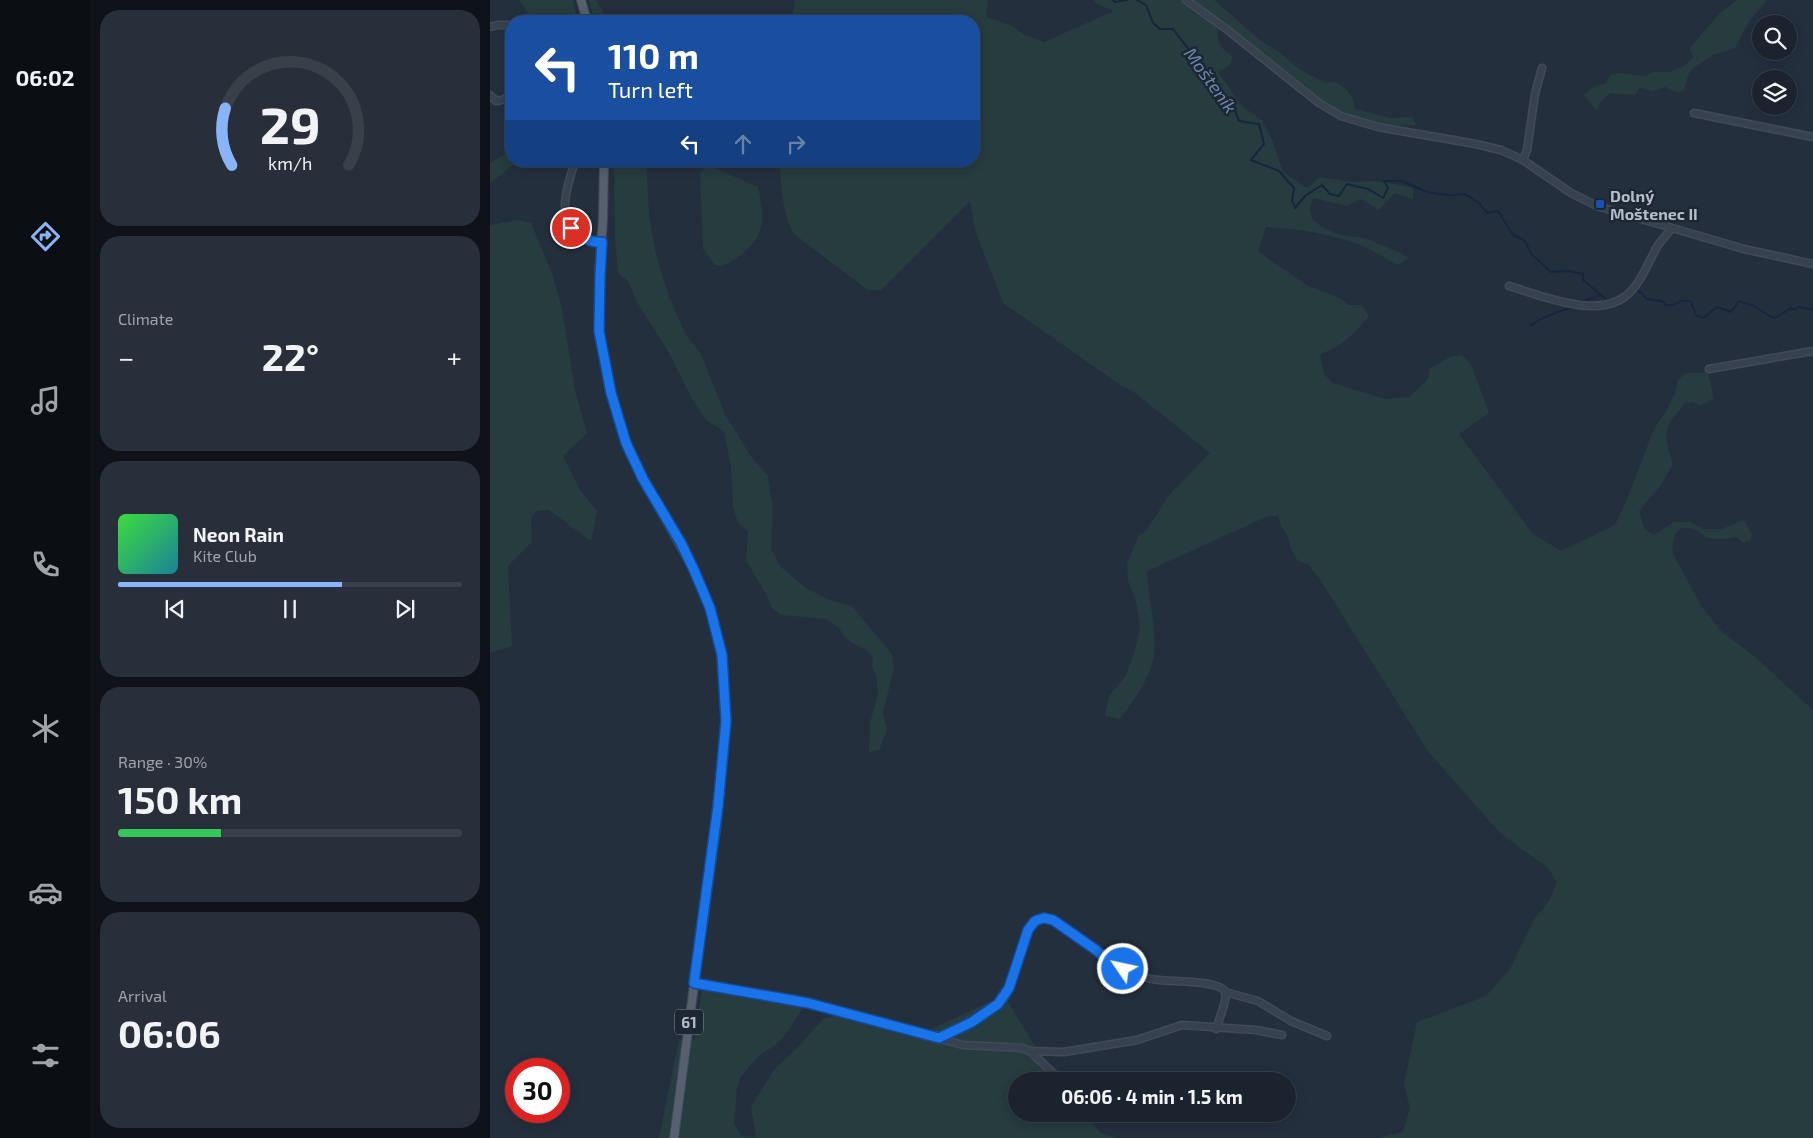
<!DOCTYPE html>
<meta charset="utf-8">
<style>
body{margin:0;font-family:"Exo 2",sans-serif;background:#282f3a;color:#f1f3f6;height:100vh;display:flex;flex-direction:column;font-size:19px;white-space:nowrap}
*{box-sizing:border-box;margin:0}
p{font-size:16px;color:#a0a4aa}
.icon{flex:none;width:28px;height:28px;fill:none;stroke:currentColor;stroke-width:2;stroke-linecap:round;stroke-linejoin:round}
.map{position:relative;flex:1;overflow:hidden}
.side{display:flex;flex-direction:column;gap:10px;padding:10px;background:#0f1319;width:400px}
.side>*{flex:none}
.guide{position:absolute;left:15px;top:15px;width:475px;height:152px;border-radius:20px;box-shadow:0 2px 12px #0003,0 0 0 1px #39404a;background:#1a4fa0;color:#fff;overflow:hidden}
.controls{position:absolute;left:1262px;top:15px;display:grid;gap:10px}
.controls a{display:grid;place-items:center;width:45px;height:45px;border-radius:50%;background:#1b232e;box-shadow:0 2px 12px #0003,0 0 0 1px #39404a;font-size:25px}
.speed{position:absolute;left:15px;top:1058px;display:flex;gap:10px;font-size:25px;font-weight:700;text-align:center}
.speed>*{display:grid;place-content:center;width:65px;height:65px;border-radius:50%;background:#1b232e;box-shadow:0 2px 12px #0003,0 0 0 1px #39404a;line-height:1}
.speed .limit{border:8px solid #d22;background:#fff;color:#111}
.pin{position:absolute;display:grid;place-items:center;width:42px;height:42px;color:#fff;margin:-21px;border:2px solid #fff;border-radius:50%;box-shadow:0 1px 5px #0007}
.me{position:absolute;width:55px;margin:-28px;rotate:304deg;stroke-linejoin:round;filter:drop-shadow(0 0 4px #0008)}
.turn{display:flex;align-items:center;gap:18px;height:105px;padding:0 20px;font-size:22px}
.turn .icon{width:65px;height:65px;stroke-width:2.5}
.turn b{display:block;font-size:35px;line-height:42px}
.lanes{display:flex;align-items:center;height:48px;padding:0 20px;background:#0003;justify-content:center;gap:25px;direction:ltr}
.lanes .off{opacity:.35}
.big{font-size:38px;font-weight:700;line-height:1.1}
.side .widget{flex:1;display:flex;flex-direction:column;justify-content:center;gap:8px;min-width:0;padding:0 18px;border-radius:20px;background:#282f3a}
.side .dial{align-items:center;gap:0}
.dial svg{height:130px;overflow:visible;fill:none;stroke:#39404a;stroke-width:7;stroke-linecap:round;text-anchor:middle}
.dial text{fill:#f1f3f6;stroke:none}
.song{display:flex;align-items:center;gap:15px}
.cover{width:60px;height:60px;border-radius:8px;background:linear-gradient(135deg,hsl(120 70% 55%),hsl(190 70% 35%))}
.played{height:5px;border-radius:2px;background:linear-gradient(90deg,#8ab4f8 65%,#39404a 65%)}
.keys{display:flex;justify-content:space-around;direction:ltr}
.heat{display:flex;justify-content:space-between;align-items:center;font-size:28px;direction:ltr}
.charge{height:8px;border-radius:4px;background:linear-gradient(90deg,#34c759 30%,#39404a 0)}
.trip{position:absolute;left:518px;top:1072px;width:288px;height:50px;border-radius:25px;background:#1b232e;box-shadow:0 2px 12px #0003,0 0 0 1px #39404a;font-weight:700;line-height:50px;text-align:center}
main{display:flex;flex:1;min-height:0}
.dock{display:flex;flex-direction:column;width:90px;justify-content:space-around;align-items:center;background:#0b0e12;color:#a0a4aa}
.dock .icon{width:35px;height:35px}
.dock .current{color:#8ab4f8}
.dock b{font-size:22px;color:#f1f3f6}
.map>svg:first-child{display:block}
</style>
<main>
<nav class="dock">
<b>06:02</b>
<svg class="icon current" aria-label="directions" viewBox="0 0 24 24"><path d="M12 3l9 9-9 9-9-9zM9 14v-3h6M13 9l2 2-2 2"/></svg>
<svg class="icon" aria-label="music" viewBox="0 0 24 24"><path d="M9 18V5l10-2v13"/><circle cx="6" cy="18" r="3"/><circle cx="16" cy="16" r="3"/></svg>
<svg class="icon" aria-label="phone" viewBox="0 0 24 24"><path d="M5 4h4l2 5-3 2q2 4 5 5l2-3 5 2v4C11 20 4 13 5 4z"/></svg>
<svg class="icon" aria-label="climate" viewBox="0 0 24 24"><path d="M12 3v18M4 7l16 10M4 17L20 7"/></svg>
<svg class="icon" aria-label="car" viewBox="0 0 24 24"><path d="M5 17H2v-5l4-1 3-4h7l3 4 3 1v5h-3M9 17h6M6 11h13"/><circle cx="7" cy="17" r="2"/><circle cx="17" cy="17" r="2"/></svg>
<svg class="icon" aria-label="filters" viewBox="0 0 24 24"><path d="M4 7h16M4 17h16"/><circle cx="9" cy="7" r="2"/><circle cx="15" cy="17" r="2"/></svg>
</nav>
<section class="side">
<div class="widget dial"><svg viewBox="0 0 100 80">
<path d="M14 69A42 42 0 1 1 86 69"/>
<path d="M14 69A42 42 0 0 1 10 34" stroke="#8ab4f8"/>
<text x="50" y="56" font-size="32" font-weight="700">29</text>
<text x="50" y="72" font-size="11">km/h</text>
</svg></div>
<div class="widget"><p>Climate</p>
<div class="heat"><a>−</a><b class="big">22°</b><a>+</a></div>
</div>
<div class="widget">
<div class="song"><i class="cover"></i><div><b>Neon Rain</b><p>Kite Club</p></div></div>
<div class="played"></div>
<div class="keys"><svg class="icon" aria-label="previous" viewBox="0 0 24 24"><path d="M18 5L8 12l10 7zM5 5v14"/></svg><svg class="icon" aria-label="pause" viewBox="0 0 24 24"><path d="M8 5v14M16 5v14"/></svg><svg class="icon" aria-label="next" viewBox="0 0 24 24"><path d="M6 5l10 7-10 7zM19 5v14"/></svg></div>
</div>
<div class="widget"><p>Range · 30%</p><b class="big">150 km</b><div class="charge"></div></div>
<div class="widget"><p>Arrival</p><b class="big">06:06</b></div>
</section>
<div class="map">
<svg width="1323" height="1138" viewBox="0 0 1323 1138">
<rect width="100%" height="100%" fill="#242f3e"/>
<!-- green -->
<g fill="#263c3f">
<path d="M 29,0 L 83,0 L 87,21 L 43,21 Z"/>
<path d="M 99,0 L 106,0 L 118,21 L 104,21 Z"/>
<path d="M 305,0 L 498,0 L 496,17 L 523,26 L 533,34 L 554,42 L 624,11 L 607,4 L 604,0 L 724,0 L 771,41 L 791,53 L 810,70 L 836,83 L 846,82 L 856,89 L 863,99 L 865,109 L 900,118 L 922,117 L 926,125 C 908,126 891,127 873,121 C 830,109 772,53 736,24 L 728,30 C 726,44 732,49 743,56 L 740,65 L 728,72 L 753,107 L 772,120 L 782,140 L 793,172 L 817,188 L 830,177 L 861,182 L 888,181 L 923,188 L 923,199 L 905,193 L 889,210 L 871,199 L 857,206 L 823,198 L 820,209 L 822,219 L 833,228 L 850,235 L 874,238 L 909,252 L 919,258 L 908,265 C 896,259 885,251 873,246 C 843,234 808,229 776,227 L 768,252 C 774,253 775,257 780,260 C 791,267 802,275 813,283 C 827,292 847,293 858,305 L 872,305 L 879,316 C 865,333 852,347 830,354 L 834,374 L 843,383 L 895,399 L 919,397 L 938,379 L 940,368 L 960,357 L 972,355 L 981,364 L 999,413 L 969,434 L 1042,533 L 1071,551 L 1125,525 L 1137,499 L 1164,429 L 1178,408 L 1186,391 L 1188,380 L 1195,373 L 1218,373 L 1224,399 L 1209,406 L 1203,402 L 1195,403 C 1191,410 1184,415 1180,422 C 1172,435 1179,451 1183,464 L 1171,485 L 1149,511 L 1155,530 L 1164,535 L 1184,522 L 1200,522 L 1213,529 L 1232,529 L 1253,520 L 1262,534 L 1260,541 L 1253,543 L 1247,537 C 1237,539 1226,540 1216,537 C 1211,535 1207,530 1202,529 C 1185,523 1181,541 1183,554 L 1212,607 L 1231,631 L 1264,656 L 1323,710 L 1323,1138 L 888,1138 L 913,1132 L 920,1108 L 914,1084 L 927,1022 L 996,996 L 1020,969 L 1045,918 L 1060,900 L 1067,882 L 1058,868 L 1010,833 L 937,750 L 831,581 L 819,565 L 808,561 L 801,550 L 798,536 L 791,526 L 788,516 L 778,516 L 657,571 C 658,599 667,627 664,655 C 662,676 642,703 630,719 L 615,716 L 619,696 L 635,677 L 645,651 L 650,627 L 646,601 L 638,581 L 637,563 L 649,535 L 656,531 L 680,494 L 720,453 L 640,389 L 633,387 L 513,303 L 485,230 L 480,201 L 391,290 L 378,290 L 304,234 C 293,218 290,181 290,161 L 484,161 L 484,21 L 302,21 Z"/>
<path d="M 1247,0 L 1277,0 L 1260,20 L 1245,48 L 1223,55 L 1201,70 L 1197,78 L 1194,90 L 1189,93 L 1175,87 L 1161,91 L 1150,88 L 1145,95 L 1120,93 L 1110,102 L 1107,110 L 1093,95 L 1105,86 L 1116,83 L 1120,75 L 1127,73 L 1156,76 L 1164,72 L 1179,72 L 1194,66 L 1203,58 L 1200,48 L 1229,14 Z"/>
<path d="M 21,150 L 21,161 L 29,161 L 0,183 L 0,163 Z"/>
<path d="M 124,161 L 156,161 L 159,214 L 166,255 L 179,297 L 196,335 L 211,354 L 235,414 L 260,455 L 278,476 L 283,510 L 281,549 L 291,567 L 316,588 L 339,600 L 362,606 L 402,654 L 404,668 L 393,713 L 397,731 L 389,750 L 379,752 L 380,723 L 388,694 L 386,675 L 382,667 L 383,657 L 375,649 L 362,643 L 354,636 L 349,628 L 336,619 L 291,615 L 282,608 L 277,596 L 256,560 L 258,531 L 248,523 L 243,507 L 241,467 L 234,431 L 216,420 L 202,399 L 178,351 L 147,302 L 138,281 L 128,273 L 125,238 Z"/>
<path d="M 218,165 L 268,187 C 275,217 276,237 249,256 C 239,263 237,266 225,265 L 213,249 L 210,174 Z"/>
<path d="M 27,220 L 41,223 L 63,276 L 72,309 L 85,390 L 97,433 L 73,456 L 90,490 L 107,511 L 101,541 L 59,510 L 47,511 L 41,518 L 42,542 L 18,566 L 22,646 L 0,653 L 0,225 Z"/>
<path d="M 212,988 L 314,1006 L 300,1028 L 289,1042 L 269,1056 L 251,1076 L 247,1089 L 244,1124 L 252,1136 L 266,1137 L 261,1107 L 284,1070 L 310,1045 L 333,1019 L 351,1014 L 427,1036 L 514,995 C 532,1024 548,1054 569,1081 L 526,1081 L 526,1114 L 593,1114 L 611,1133 L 625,1138 L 169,1138 L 189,1040 L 205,1040 Z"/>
</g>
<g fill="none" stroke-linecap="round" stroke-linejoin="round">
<!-- stream -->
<g stroke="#17263c" stroke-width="2">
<path d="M 623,0 L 625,2 L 637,0"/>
<path d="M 647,0 L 656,5 L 663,23 L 670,29 L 683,29 L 744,108 L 749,121 L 769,124 L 774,144 L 761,160 L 789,171 L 804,188 L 802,200 L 805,208 L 815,196 L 832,185 L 840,194 L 849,196 L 857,184 L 878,189 L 893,198 L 898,188 L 894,181 L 912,181 L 937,192 L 958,195 L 975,194 L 989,203 L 997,213 L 1008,211 L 1023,235 L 1034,240 L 1042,255 L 1061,272 L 1079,271 L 1093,274 L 1093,280 L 1117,300 L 1120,300"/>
<path d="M 1146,289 L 1149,291 L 1157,299 L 1172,301 L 1176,305 L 1183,305 L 1192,301 L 1201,301 L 1206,315 L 1213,318 L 1227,307 L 1241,312 L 1249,301 L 1264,306 L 1281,317 L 1285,318 L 1301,308 L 1305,310 L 1308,307 L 1323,309"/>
<path d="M 1094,303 L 1096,300 L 1111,295"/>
<path d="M 1040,326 C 1055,316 1070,309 1088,308"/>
</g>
<defs>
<g id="minor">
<path d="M 696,0 L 735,28 L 829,103 L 851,116 L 888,127 L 986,144 L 1011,150 L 1033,160 L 1081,193 L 1107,206 L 1254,249 L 1323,264"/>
<path d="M 0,27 L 8,25 L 21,25"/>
<path d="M 0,95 L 6,101 C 12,101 16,99 21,94"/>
<path d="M 1204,113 L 1323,137"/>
<path d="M 1033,160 L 1037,150 L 1045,94 L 1052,68"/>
<path d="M 85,161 C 79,180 68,212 81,229 C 83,232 88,234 90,236 C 97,241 103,243 112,242"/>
<path d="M 1019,286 C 1053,296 1114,323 1142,290 C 1153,278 1159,261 1167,247 C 1171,240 1177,235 1181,229"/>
<path d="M 1219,369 L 1323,351"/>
<path d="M 204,983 L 318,1003 L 473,1045 L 532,1048 L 540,1051 L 574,1052 L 647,1040 L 692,1025 L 766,1030 L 792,1035"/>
<path d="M 735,992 L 768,1001 L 801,1021 L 837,1036"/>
<path d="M 449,1038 C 474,1024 505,1015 519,987 C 529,968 531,945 540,926 C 545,920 553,917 561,919 C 568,920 574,927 580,931 C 599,944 616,960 636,970 C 646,976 657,979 669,980 C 681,982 730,980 735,992 C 738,998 728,1022 726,1029"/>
<path d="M 540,1051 L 564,1074 L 572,1079 L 590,1081"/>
</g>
<g id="major">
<path d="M 91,0 L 97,21"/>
<path d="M 114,161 L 113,219 L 109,275 L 109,331 L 121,393 L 136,443 L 153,479 L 204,570 L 220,608 L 232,655 L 236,721 L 227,823 L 206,970 L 184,1138"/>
</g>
</defs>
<!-- minor casing -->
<use href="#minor" stroke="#414a57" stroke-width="9"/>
<!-- major casing -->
<use href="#major" stroke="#414a57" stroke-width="10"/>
<!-- minor -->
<use href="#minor" stroke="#38414e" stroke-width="6"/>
<!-- major -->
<use href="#major" stroke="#56606e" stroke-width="8"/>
</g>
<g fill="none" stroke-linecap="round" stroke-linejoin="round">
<defs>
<path id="route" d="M 81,228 C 91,236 98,243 112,242 L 110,276 L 109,331 L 121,393 L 136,443 L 153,479 L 191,543 L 204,570 L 220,608 L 232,655 L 236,721 L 228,806 L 204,983 L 318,1003 L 449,1038 L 482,1022 L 508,1004 L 519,988 L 538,930 L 544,922 L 547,920 L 554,918 L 563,920 L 606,950 L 620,962 L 633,969"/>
</defs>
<!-- route casing -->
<use href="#route" stroke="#114b97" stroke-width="12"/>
<!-- route -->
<use href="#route" stroke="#1a73e8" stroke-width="9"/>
</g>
<!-- markers -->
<rect fill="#1a4fb4" stroke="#1d2633" stroke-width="2" x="1105" y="199" width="10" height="10" rx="2.5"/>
<g text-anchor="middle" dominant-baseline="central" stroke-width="5" stroke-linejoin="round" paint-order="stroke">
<!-- shield labels -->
<rect fill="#1d2633" stroke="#878f9c" stroke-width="1" x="185" y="1009.5" width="28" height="25" rx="4"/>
<g font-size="15" font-weight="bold" fill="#b4bcc9">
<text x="199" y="1022">61</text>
</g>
<!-- poi labels -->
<g font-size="16" font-weight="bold" fill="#b4bcc9" stroke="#1d2633" text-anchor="start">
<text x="1120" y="195">Dolný<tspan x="1120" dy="18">Moštenec II</tspan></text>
</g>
<!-- water labels -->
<g font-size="18" font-style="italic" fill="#6d86a8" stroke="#1d2633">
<text transform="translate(721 80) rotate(54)">Mošteník</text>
</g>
</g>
</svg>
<div class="controls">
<a><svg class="icon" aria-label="search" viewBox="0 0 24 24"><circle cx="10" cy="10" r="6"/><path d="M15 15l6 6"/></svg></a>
<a><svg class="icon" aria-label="layers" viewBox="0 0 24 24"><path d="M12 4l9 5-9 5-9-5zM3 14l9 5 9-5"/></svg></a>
</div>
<div class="speed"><div class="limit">30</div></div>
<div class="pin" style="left:81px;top:228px;background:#d93025"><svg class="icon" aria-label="arrive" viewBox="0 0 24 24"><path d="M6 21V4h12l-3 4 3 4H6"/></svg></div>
<svg class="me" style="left:633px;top:969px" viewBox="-20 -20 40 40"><circle r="17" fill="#1a73e8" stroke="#fff" stroke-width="3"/><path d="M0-11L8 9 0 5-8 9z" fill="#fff"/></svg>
<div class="trip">06:06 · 4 min · 1.5 km</div>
<div class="guide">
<div class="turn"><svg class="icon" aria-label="left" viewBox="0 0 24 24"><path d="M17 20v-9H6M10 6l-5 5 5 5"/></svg><div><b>110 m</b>Turn left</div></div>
<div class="lanes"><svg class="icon" aria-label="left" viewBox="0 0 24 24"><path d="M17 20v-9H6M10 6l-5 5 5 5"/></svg><svg class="icon off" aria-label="ahead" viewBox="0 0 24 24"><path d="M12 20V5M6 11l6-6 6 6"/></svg><svg class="icon off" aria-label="right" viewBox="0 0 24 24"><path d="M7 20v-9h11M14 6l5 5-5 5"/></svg></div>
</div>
</div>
</main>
